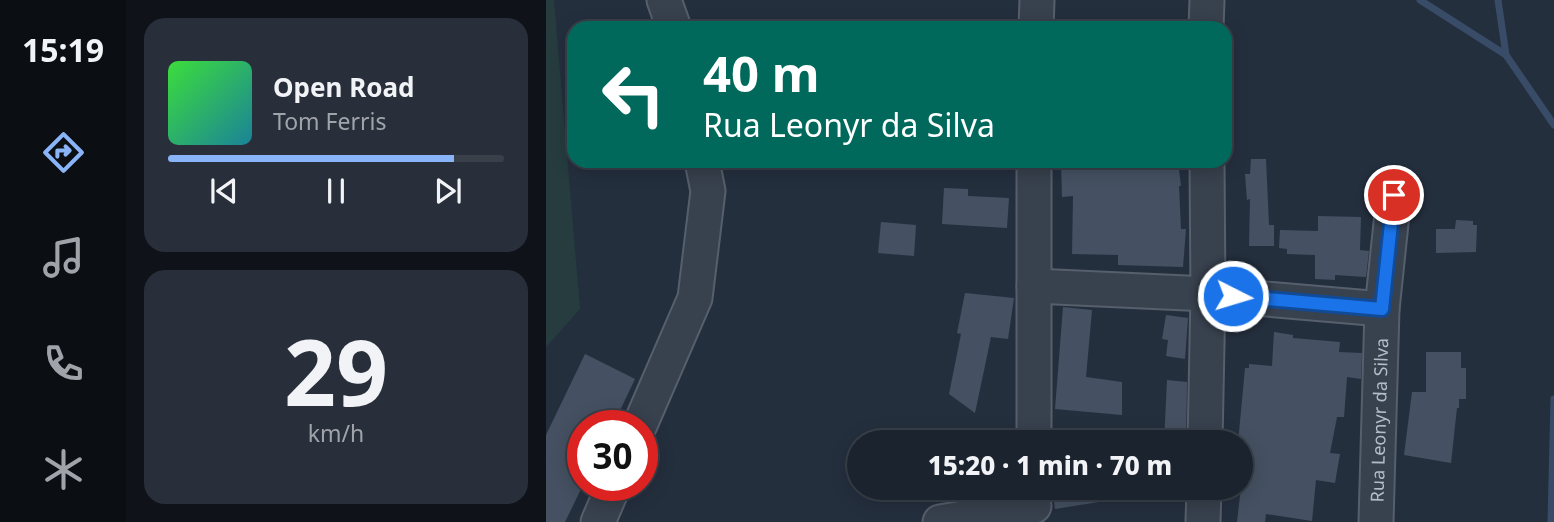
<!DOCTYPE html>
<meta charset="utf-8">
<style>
body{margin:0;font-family:"Noto Sans",sans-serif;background:#282f3a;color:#f1f3f6;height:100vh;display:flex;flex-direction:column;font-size:26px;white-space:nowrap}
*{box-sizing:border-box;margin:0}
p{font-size:23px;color:#a0a4aa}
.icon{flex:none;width:38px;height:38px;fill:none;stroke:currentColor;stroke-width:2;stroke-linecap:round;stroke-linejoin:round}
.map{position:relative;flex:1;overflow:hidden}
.details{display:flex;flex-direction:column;gap:18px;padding:18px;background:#0f1319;width:420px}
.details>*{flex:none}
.banner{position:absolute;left:21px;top:21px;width:665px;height:147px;border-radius:21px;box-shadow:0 4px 18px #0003,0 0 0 2px #39404a;background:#00695c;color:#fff;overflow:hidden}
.speed{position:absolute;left:21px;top:410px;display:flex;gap:14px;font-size:35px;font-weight:700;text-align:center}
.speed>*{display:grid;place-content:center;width:91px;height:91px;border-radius:50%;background:#1b232e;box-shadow:0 4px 18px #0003,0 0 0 2px #39404a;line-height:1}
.speed .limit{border:10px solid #d22;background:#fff;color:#111}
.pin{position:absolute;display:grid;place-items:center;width:60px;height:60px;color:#fff;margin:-30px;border:4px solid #fff;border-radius:50%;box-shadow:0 2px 7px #0007}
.me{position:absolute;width:77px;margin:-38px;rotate:95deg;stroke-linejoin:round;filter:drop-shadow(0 0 5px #0008)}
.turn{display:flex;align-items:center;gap:24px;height:147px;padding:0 21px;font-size:32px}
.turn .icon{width:91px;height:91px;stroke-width:2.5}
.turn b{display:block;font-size:49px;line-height:60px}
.details .tile{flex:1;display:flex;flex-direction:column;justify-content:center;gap:10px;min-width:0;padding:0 24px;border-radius:21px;background:#282f3a}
.details .dial{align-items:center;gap:0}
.dial b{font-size:91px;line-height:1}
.song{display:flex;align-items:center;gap:21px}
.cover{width:84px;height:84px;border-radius:10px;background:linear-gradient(135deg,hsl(120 70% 55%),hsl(190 70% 35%))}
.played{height:7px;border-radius:4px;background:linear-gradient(90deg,#8ab4f8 85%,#39404a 85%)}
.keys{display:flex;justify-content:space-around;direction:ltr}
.trip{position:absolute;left:301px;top:430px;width:406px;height:70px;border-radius:35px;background:#1b232e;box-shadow:0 4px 18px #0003,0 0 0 2px #39404a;font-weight:800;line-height:70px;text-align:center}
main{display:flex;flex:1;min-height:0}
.dock{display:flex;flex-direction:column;width:126px;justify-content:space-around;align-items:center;background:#0b0e12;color:#a0a4aa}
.dock .icon{width:49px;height:49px}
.dock .active{color:#8ab4f8}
.dock b{font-size:32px;color:#f1f3f6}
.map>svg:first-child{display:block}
</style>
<main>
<nav class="dock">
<b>15:19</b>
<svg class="icon active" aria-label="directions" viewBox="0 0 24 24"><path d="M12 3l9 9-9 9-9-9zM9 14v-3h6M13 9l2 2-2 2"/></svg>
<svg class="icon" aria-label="music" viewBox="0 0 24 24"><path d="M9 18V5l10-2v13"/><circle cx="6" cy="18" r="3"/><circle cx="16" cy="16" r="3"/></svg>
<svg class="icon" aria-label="phone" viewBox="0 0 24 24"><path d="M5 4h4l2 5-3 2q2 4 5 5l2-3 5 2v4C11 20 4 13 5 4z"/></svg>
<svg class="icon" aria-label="climate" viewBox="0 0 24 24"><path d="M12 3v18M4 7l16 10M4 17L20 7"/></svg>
</nav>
<section class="details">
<div class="tile">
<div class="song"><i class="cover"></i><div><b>Open Road</b><p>Tom Ferris</p></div></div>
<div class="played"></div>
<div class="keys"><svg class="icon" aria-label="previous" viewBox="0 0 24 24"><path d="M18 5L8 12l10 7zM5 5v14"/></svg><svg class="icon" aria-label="pause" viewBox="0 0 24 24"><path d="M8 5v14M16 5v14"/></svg><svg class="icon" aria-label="next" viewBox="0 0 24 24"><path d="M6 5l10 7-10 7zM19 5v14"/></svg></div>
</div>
<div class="tile dial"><b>29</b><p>km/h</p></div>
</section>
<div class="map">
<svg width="1008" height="522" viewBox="0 0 1008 522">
<rect width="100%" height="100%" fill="#242f3e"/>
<!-- green -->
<path fill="#263c3f" d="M 0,0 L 8,0 L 34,309 L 0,347 Z"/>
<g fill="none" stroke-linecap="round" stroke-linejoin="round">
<!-- stream -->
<g stroke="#394c67" stroke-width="7">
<path d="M 874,0 L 960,55"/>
<path d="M 952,0 L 960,55 L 1008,125"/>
<path d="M 1005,522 L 1008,399"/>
</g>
</g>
<!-- building -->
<g fill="#455162">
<path d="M 705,159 L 720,159 L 723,225 L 728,225 L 728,246 L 703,246 L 704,199 L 701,200 L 699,174 L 704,174 Z"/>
<path d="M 558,161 L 632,161 L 635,186 L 633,186 L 635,229 L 640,229 L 637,267 L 572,265 L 572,255 L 526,254 L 527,196 L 516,197 L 515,163 Z"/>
<path d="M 398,188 L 422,189 L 422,196 L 463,198 L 461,228 L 396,224 Z"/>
<path d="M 772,216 L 815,217 L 814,250 L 823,251 L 820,277 L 789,275 L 789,280 L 769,279 L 769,255 L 741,254 L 741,249 L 733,248 L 734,230 L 772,231 Z"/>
<path d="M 910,220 L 927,221 L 927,225 L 931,225 L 930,252 L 890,253 L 890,229 L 909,229 Z"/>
<path d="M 335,222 L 370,225 L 368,256 L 332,253 Z"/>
<path d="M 419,293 L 468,298 L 462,339 L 445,337 L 429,413 L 403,394 L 415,334 L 411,333 Z"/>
<path d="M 517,307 L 546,310 L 540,377 L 576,382 L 576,415 L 509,409 Z"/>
<path d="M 620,315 L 642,318 L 639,359 L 620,356 L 622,340 L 616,339 Z"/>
<path d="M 728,332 L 747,335 L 747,338 L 794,342 L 793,352 L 816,353 L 815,379 L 801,377 L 798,417 L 791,417 L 784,453 L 794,454 L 789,483 L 770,480 L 766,521 L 720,514 L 719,522 L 691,522 L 700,443 L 692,443 L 699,368 L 703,368 L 703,364 L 726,366 Z"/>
<path d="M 880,352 L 915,352 L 915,368 L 920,368 L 920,399 L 913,399 L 913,408 L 911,408 L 905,463 L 858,455 L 866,392 L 880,392 Z"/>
<path d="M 39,354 L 89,379 L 67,425 L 37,425 L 37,485 L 19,522 L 0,522 L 0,435 Z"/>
<path d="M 621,380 L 641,382 L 640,443 L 618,443 Z"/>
<path d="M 506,488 L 571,488 L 572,499 L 509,509 Z"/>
</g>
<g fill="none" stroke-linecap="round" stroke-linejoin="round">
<defs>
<g id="minor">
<path d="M 118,0 L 128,28"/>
<path d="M 490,28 L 491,0"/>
<path d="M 660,28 L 661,0"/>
<path d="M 488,286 L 662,294 L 836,309"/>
<path d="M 94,425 L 149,298 L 162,191 L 156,161"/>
<path d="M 488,443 L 488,161"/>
<path d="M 659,443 L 662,294 L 661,161"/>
<path d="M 52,522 L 68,485"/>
<path d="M 394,522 L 488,506"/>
<path d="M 657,522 L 658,488"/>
<path id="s1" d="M 830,522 L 836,309 L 848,195"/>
</g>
</defs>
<!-- minor casing -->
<use href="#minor" stroke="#565f6c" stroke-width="37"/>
<!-- minor -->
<use href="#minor" stroke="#38414e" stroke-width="33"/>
</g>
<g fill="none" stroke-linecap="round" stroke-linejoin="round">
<defs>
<path id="route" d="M 687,296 L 836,309 L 848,195"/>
</defs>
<!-- route casing -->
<use href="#route" stroke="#114b97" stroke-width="18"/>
<!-- route -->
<use href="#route" stroke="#1a73e8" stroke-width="12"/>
</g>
<g text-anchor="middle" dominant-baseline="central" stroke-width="6" stroke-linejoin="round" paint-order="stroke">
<!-- street labels -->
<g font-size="18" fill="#b4bcc9" stroke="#1d2633">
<text stroke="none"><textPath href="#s1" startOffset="102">Rua Leonyr da Silva</textPath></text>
</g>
</g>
</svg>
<div class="speed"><div class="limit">30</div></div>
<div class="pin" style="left:848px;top:195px;background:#d93025"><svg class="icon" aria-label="arrive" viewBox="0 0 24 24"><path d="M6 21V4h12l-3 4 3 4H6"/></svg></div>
<svg class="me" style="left:687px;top:296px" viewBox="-20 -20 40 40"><circle r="17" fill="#1a73e8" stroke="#fff" stroke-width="3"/><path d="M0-11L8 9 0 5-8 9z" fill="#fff"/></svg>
<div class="trip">15:20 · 1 min · 70 m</div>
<div class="banner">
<div class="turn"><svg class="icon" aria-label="left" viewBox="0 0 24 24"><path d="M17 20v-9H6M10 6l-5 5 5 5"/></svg><div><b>40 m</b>Rua Leonyr da Silva</div></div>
</div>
</div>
</main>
